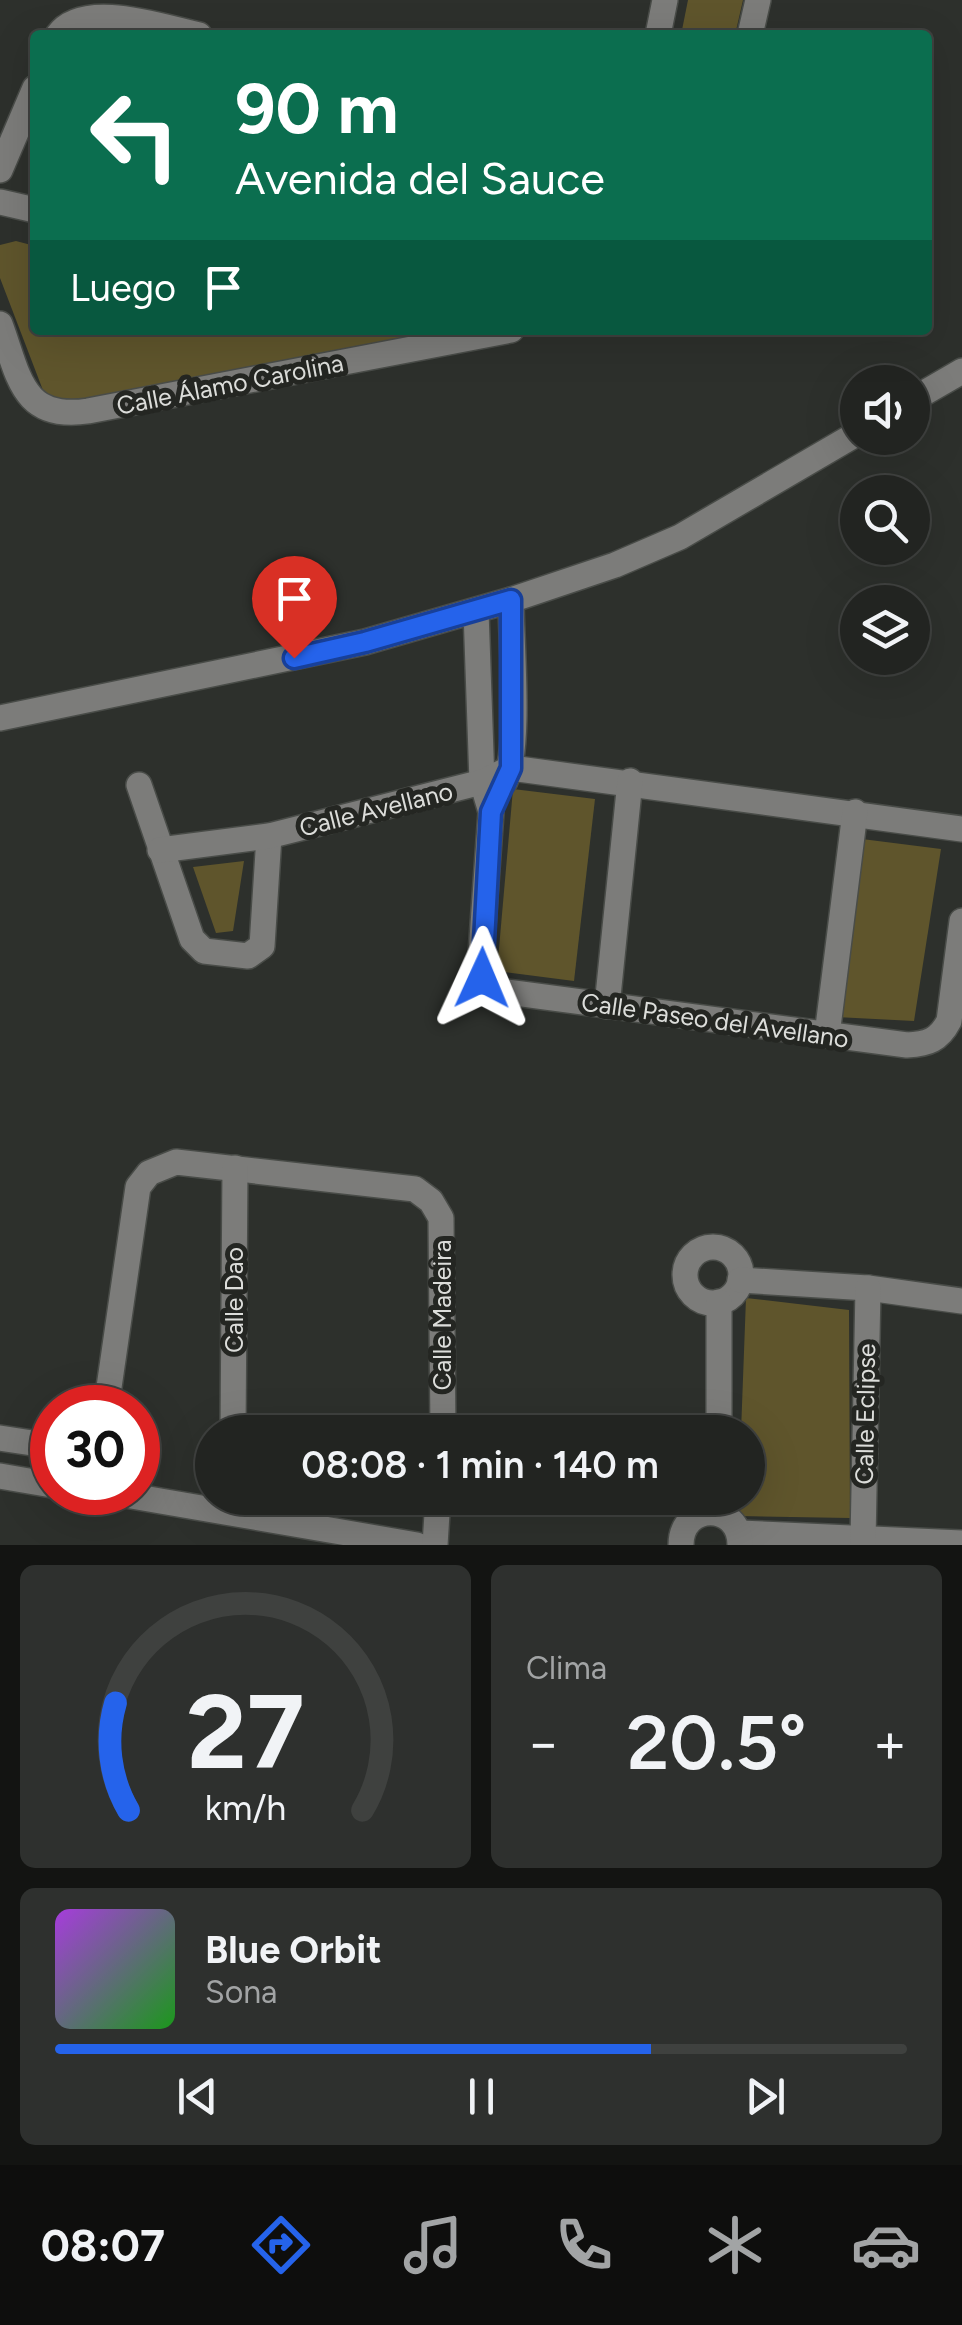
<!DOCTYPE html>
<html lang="es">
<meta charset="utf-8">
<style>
body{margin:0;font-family:Figtree,sans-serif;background:#2e302e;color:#f1f3f6;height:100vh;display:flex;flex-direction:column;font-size:38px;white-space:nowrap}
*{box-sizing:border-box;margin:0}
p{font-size:32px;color:#a2a4a5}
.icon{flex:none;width:55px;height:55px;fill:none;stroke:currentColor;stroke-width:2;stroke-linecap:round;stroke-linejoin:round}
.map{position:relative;height:1545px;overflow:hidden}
.panel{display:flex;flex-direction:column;gap:20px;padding:20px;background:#131412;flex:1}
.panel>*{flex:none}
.banner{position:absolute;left:30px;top:30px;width:902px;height:305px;border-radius:10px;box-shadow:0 10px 40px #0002,0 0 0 2px #3f413f;background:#0b6e4f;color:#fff;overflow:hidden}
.fabs{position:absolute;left:840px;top:365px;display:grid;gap:20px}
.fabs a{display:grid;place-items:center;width:90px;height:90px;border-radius:50%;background:#222421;box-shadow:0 10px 40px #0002,0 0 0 2px #3f413f;font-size:50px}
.speed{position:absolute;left:30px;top:1385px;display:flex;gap:20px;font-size:50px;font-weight:700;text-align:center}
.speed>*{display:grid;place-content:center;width:130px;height:130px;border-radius:50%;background:#222421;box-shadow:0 10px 40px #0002,0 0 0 2px #3f413f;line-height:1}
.speed .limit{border:15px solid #d22;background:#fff;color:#111}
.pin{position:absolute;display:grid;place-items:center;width:85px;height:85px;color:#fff;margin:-102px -42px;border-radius:50% 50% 50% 0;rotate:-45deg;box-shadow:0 0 10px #0007}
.pin .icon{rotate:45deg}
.me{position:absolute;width:110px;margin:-55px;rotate:1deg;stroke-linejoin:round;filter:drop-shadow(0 0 8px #0008)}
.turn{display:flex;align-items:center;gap:35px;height:210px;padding:0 40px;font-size:45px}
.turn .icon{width:130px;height:130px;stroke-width:2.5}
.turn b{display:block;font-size:70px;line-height:85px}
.then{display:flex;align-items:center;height:95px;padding:0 40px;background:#0003;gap:20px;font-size:38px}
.big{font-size:75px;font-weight:600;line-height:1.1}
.panel .widget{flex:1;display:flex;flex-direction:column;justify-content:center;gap:15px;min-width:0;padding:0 35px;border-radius:15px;background:#2e302e}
.panel .dial{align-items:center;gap:0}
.dial svg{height:260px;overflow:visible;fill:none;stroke:#3f413f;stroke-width:7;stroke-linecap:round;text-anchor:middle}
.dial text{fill:#f1f3f6;stroke:none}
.song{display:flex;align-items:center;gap:30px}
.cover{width:120px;height:120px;border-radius:15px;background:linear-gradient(135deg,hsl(280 70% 55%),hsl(120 70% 35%))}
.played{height:10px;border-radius:5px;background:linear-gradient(90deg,#2563eb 70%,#3f413f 70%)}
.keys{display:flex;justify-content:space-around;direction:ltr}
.heat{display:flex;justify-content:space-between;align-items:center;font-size:55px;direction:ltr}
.panel .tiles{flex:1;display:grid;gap:20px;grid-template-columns:1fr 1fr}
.widget:last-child{grid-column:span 2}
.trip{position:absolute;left:195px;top:1415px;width:570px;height:100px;border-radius:50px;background:#222421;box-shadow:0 10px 40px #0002,0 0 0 2px #3f413f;font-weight:600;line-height:100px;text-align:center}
.tabs{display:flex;height:160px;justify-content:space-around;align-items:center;background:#0e0e0d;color:#a2a4a5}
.tabs .icon{width:70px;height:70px}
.tabs .selected{color:#2563eb}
.tabs b{font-size:45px;color:#f1f3f6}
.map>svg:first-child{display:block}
</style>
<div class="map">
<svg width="962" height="1545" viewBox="0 0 962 1545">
<rect width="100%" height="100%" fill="#2d302c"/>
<!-- green -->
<g fill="#5f552c">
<path d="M 688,0 L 743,0 L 735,35 L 681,35 Z"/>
<path d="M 16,241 L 35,246 L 35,330 L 386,330 L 415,337 L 49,406 L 0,278 L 0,245 Z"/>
<path d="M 513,789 L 595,799 L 574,981 L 497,971 Z"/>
<path d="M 862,839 L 941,849 L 914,1021 L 836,1017 Z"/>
<path d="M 244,861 L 233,931 L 216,933 L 193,867 Z"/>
<path d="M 746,1298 L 849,1310 L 850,1518 L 738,1516 L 738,1498 L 748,1498 L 748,1432 L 741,1432 Z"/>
</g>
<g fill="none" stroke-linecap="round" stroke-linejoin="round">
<defs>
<g id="minor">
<path d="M 58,35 C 83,0 159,26 199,35"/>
<path d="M 658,35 L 665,0"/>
<path d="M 750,35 L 758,0"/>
<path d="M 0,170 L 35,88"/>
<path d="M 0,202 L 35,210"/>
<path d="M 0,324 C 19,375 21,421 88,411 L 511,330"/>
<path d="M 912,400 L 962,371"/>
<path d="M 476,611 L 482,782 L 491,812 L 480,967 L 482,978 L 492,990 L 907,1045 C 928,1044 939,1040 949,1021 L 962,921"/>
<path d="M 0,718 L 365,642 L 511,600 L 615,565 L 680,537 L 858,433"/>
<path d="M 505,781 C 521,747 511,642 511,600"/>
<path d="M 139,785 L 192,939 L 204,951 L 248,956 L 262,946 L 269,836"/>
<path d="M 160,850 L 269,836 L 482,782 L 511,768 L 962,829"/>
<path d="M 607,1006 L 630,781"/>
<path d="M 827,1035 L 855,812"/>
<circle cx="713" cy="1275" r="28"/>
<path d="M 740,1280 L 868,1288 L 962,1301"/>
<path d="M 719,1302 L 719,1432"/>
<path d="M 106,1408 L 138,1187 L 149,1173 L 176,1162 L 415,1189 L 431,1201 L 441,1218 L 443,1432"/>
<path d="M 233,1432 L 235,1168"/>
<path d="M 0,1438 L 52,1446"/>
<path d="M 0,1476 L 52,1485"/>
<path d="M 108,1492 L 417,1545"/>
<path d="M 740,1533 L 962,1543"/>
<path d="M 863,1541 L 868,1288"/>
<path d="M 435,1545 L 438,1498"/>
<path d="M 681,1545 C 681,1502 740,1502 740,1545"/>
</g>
</defs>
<!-- minor casing -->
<use href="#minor" stroke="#494c48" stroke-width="28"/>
<!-- minor -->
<use href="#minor" stroke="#7c7c7a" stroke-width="25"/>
</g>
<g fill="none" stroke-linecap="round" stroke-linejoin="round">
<defs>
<path id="route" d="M 294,658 L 365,642 L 511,600 L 511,768 L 491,812 L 482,978"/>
</defs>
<!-- route casing -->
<use href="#route" stroke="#184099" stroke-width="25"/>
<!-- route -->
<use href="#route" stroke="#2563eb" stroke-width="18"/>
</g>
<g text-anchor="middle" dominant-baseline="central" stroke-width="10" stroke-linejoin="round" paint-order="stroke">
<!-- street labels -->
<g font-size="25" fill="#dcddda" stroke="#242622">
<text transform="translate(230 384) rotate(-11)">Calle Álamo Carolina</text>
<text transform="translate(376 809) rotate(-14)">Calle Avellano</text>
<text transform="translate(715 1020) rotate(8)">Calle Paseo del Avellano</text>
<text transform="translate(234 1300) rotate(-90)">Calle Dao</text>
<text transform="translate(442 1315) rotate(-90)">Calle Madeira</text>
<text transform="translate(865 1414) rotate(-89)">Calle Eclipse</text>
</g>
</g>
</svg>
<div class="fabs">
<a><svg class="icon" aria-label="sound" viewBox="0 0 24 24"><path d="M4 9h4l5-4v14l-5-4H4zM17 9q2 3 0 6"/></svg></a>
<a><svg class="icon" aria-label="search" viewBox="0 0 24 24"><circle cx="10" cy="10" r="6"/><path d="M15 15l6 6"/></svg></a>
<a><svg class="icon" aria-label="layers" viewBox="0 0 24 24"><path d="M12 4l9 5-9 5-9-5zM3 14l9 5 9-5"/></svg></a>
</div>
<div class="speed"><div class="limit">30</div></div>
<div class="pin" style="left:294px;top:658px;background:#d93025"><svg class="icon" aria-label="arrive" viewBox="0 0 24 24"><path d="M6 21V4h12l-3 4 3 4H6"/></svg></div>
<svg class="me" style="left:482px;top:978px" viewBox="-20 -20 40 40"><path d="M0-17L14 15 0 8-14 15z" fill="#2563eb" stroke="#fff" stroke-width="4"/></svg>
<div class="trip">08:08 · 1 min · 140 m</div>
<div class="banner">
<div class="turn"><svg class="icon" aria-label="left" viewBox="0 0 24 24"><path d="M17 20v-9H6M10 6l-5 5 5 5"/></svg><div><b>90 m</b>Avenida del Sauce</div></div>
<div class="then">Luego<svg class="icon" aria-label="arrive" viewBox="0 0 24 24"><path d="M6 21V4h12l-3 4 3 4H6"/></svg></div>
</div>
</div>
<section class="panel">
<div class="tiles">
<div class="widget dial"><svg viewBox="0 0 100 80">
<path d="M14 69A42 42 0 1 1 86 69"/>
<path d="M14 69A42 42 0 0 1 10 36" stroke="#2563eb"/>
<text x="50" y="56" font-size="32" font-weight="700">27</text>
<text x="50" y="72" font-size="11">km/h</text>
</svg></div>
<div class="widget"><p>Clima</p>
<div class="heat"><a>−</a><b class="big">20.5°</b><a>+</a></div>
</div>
<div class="widget">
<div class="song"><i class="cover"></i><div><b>Blue Orbit</b><p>Sona</p></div></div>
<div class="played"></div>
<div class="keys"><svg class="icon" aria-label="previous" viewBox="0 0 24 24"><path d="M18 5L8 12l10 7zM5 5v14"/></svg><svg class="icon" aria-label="pause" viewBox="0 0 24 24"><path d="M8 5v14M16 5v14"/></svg><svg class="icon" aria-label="next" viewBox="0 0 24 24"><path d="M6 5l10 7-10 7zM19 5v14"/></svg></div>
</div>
</div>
</section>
<nav class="tabs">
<b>08:07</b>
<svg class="icon selected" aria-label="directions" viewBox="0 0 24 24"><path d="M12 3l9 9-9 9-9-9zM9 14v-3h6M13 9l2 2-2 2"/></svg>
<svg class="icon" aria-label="music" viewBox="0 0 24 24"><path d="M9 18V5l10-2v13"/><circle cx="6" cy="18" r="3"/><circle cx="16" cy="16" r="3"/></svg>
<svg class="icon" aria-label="phone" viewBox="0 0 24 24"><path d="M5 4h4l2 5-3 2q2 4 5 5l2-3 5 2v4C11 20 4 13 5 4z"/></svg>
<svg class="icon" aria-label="climate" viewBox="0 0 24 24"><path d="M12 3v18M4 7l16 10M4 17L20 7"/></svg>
<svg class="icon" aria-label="car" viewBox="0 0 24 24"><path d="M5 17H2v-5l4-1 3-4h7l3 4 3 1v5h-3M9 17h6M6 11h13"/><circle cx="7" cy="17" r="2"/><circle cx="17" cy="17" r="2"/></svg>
</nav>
